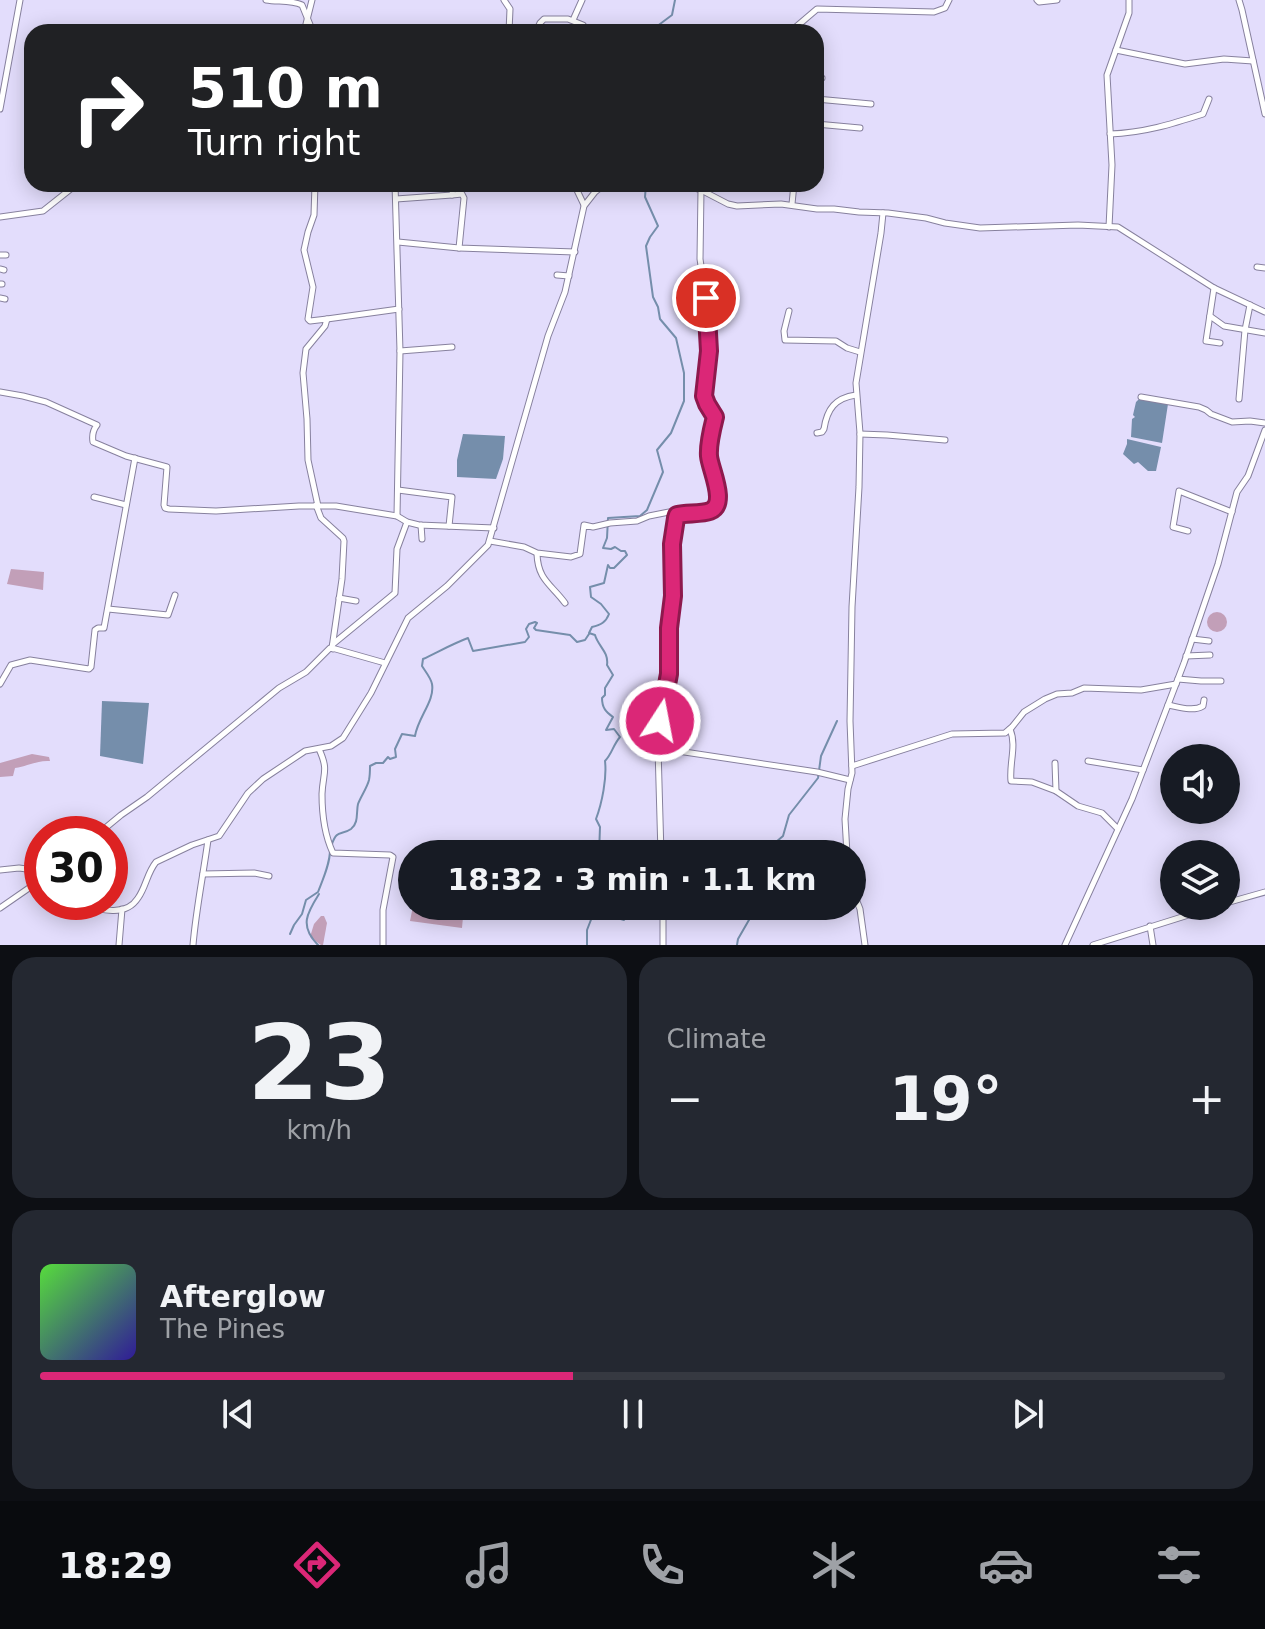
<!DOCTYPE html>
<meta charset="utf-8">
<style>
body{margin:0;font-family:"DejaVu Sans",sans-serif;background:#242831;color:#f1f3f6;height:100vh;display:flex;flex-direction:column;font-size:30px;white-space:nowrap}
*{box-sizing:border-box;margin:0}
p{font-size:26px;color:#9ea1a6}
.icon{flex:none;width:44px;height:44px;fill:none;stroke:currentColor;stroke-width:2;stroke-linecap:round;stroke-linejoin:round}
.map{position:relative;height:945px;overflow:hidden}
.details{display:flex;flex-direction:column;gap:12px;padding:12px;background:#0d0f14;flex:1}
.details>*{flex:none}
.top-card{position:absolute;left:24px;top:24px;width:800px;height:168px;border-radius:24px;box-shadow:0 4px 20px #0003;background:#202124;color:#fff;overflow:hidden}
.controls{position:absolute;left:1160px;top:744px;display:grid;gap:16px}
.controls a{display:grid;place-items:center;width:80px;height:80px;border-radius:50%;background:#171b24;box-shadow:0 4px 20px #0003;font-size:40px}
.speed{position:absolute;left:24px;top:816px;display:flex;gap:16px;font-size:40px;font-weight:700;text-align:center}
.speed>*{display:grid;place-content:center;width:104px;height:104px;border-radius:50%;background:#171b24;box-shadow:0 4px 20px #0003;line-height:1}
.speed .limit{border:12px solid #d22;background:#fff;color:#111}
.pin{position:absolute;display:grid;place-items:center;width:68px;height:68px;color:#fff;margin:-34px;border:4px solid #fff;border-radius:50%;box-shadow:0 2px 8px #0007}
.me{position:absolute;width:88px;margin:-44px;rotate:11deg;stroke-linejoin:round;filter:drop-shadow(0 0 6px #0008)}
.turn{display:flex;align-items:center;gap:28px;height:168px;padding:0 32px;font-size:36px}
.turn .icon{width:104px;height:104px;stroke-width:2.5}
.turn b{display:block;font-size:56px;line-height:68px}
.big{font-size:60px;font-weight:700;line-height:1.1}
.details .widget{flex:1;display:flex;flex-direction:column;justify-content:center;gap:12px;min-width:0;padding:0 28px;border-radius:24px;background:#242831}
.details .dial{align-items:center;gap:0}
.dial b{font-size:104px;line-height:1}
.song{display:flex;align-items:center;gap:24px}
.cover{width:96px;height:96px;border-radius:12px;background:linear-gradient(135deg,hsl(110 70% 55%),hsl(250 70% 35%))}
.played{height:8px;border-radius:4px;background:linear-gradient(90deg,#db2777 45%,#363941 45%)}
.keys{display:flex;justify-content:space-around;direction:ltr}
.heat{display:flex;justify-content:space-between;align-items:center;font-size:44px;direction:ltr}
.details .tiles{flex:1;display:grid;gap:12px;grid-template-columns:1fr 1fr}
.widget:last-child{grid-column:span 2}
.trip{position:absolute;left:398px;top:840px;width:468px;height:80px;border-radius:40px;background:#171b24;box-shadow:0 4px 20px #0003;font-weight:700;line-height:80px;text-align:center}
.tab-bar{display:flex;height:128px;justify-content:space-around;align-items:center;background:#090b0e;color:#9ea1a6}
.tab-bar .icon{width:56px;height:56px}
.tab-bar .current{color:#db2777}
.tab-bar b{font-size:36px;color:#f1f3f6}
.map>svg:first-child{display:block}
</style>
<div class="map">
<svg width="1265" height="945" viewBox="0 0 1265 945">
<rect width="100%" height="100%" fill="#e3ddfc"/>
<!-- forest -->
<g fill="#c29fb8">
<path d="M 11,569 L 44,572 L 43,590 L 7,584 Z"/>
<circle cx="1217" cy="622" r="10"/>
<path d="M 32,754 L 49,757 L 50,761 C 37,760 29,766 15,768 L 13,776 L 0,777 L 0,763 Z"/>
<path d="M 413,906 L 464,906 L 462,928 L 410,921 Z"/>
<path d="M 321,916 L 324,916 L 327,923 L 323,945 L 321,945 L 310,937 L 314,924 Z"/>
</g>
<!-- water -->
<g fill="#758eab">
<path d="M 1139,399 L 1168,404 L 1162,443 L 1131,437 L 1132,419 L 1135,417 L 1133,415 L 1136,402 Z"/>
<path d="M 463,434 L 505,436 L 503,459 L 496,479 L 457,477 L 457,460 Z"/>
<path d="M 1127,439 L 1161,447 L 1156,471 L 1148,471 L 1138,462 L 1134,464 L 1123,454 L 1127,444 Z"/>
<path d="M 102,701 L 149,703 L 143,764 L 100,756 Z"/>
</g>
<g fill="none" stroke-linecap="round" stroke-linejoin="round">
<!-- stream -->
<g stroke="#758eab" stroke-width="2">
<path d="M 654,32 L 656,27 L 672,15 L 675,0"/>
<path d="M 332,844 C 337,829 341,836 351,829 C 359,823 356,812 358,804 C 361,796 367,788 369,780 C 370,775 370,771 370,766 L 376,763 L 383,763 L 388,757 L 390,759 L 396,757 L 395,749 L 402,734 L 415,736 C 418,717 435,701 432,684 C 431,678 425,671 422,666 L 423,659 C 438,652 452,644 468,638 L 473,651 L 525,642 L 529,637 L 526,629 L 529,624 L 535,622 L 537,623 L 534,628 L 536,630 L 570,635 L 577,642 L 585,640 L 589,634"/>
<path d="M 599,854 L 600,827 L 596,819 C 602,803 607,778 605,761 C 612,754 613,745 620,737 L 614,729 L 606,730 L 613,717 C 606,712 602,708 602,698 L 605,695 L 605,688 L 613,675 L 607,665 C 609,652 598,646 595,635 L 589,633 L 592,627 C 601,625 606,622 609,614 L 601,604 L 591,597 L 590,587 L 604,583 L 608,565 L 610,568 L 614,568 L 627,555 L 625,551 L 621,551 L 615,547 L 611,549 L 603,548 L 607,538 L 608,518 L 640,516 L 647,510 L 663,472 L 657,450 L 671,433 L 684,401 L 684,373 L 676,338 L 660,319 L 658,307 L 653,297 L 646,246 L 650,237 L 658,226 L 645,197 L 646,184"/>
<path d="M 776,854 L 776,842 L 783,836 L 789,815 L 818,778 L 821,756 L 837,721"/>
<path d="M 603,906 L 602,909 L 607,915 L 624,920"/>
<path d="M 290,934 L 294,925 L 302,914 L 306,900 L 318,892 C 323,879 330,864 330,850"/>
<path d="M 318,945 C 299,926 307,913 319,894"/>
<path d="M 587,945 L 587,930 L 594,912 L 593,906"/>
<path d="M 737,945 L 738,939 L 757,906"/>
</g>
<defs>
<g id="minor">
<path d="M 266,0 C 278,2 291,0 302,5 L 313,32"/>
<path d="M 504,0 L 510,9 L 509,32"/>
<path d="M 1037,0 L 1039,2 L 1057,0"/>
<path d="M 1239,0 L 1242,10 L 1265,114"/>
<path d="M 573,20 L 582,0"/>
<path d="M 304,32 L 312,0"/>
<path d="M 536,32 L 540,23 L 544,19 L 568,19 L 583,25"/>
<path d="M 790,32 L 817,9 L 934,12 L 945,8 L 949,0"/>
<path d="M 1116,50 L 1185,64 L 1224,59 L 1253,61"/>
<path d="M 816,78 L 822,78"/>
<path d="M 816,99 L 871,104"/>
<path d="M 0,109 L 20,0"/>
<path d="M 816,124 L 860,128"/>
<path d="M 1110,134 C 1143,133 1172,124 1203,114 L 1209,99"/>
<path d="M 315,184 L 314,215 L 308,232 L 304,250 L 313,287 L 308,319 L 310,321 L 327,319 L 325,326 L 306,349 L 303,373 L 307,419 L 308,460 L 318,506"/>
<path d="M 348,184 L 364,186 L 366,184"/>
<path d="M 395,184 L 400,351 L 397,516"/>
<path d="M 574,184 L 584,205"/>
<path d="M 680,184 L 701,190 L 728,204 L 737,206 L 781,204 L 817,209 L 834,209 L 859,212 L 888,213 L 926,218 L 945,223 L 980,228 L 1078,225 L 1118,227 L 1214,288 L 1265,312"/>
<path d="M 452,195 L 462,194 L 464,198 L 459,248 L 575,252"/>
<path d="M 396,199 L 452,195 L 453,184"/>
<path d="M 792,204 L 794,184"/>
<path d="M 0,217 L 43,211 L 77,184"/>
<path d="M 1109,227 L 1112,165 L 1107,75 L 1129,13 L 1129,0"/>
<path d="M 398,242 L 459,248"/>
<path d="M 0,255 L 6,255"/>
<path d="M 1257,267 L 1265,268"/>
<path d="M 0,269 L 4,270"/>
<path d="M 557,275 L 569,276"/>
<path d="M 0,284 L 2,284"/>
<path d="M 1214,288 L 1206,341 L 1220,343"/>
<path d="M 0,298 L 5,299"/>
<path d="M 789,311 L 784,331 L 785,340 L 836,341 L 847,348 L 860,352"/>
<path d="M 1210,316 L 1224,326 L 1265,333"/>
<path d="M 327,319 L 399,309"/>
<path d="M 400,351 L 452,347"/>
<path d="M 0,392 L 23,396 L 46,402 L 97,425 C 93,430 92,436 93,442 L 126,456 L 167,467 L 164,505 L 165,508 L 169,509 L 216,511 L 299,506 L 336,506 L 397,516 L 407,522 L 419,525 L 494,528"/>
<path d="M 1141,397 L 1199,407 L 1206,410 L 1211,414 L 1232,422 L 1250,421 L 1265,423"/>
<path d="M 1239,399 L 1245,330 L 1250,305"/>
<path d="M 817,433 L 822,432 L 824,429 C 827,409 835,398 856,395"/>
<path d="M 860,434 L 887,435 L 945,440"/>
<path d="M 398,490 L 452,497 L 449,526"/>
<path d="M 94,497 L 126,505"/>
<path d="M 316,505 L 321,518 L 343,538 L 344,541 L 342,579 L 332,648 L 385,663"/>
<path d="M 677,515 L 672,544 L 673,596 L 669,628 L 669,674 L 656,745 L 658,748 L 817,772 L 850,780"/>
<path d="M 421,525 L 422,539"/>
<path d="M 1188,531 L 1173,527 L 1179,491 L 1232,512"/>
<path d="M 490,541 L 524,547 L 537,553 L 571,557 L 580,554 L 584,525 L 593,527 L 610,523 L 637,521 L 649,516 L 669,512 L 677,515 L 709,512 L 714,508 L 717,501 L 716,480 L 708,455 L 715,417 L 707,404 L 704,396 L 709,351 L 708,313 L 700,259 L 701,190"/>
<path d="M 537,554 C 538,580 551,584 565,603"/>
<path d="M 339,598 L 356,601"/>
<path d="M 108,609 L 168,615 L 175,595"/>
<path d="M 1192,639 L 1209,641"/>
<path d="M 333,644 L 395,593 L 397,549 L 407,522"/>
<path d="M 1186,656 L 1210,655"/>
<path d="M 1178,679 L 1201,681 L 1221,681"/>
<path d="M 0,684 L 11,665 L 30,660 L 89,669 L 91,667 L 95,630 L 98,628 L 104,628 L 135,458"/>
<path d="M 1168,705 C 1179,707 1193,712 1203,706 L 1204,700"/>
<path d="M 1010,729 C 1017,746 1009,763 1011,781 L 1032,782 L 1056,791 L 1078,806 L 1102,813 L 1118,829"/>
<path d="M 658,748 L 661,854"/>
<path d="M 319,749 C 329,771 323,772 322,794 C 322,815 324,834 333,853 L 390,855 L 393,857 L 383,910 L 383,945"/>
<path d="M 1088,761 L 1143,770"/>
<path d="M 1055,763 L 1056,791"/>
<path d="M 852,766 L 952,734 L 1005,733 L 1012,727 L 1024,712 L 1045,699 L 1057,694 L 1072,693 L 1084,688 L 1141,690 L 1176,684"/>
<path d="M 98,834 L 121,815 L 147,797 L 279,688 L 306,672 L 330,648 L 333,649"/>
<path d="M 847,854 L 845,819 L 848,789 L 852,773 L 850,721 L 852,607 L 859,487 L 860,433 L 856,383 L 881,233 L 883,213"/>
<path d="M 0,870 L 19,868 L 42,871"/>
<path d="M 203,874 L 254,873 L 269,876"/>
<path d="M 852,889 L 860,909 L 865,945"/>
<path d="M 84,902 C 100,911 126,917 138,898 C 146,887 147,873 156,862 L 192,845 L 219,836 L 248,793 L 263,779 L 305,751 L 331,746 L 343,738 L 371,693 L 408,618 L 447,586 L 488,545 L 548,336 L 565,292 L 584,206 L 595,192 L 605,184"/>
<path d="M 1226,903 L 1265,892"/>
<path d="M 0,908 L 42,879"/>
<path d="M 1150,926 L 1153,945"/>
<path d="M 119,945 L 122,909"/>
<path d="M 193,945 C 196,910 203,876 208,840"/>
<path d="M 663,945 L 663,906"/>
<path d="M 1065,945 L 1132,799 L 1184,663 L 1218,564 L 1237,492 L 1248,476 L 1265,430"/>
<path d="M 1093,945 L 1217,906"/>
</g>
</defs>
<!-- minor casing -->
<use href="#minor" stroke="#87819e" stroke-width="7"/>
<!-- minor -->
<use href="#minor" stroke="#fff" stroke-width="5"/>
</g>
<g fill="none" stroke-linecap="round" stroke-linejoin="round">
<defs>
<path id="route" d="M 660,721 L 669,674 L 669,628 L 673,596 L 672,544 L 676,518 L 677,515 C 687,513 702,514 710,511 C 728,504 710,469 709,456 C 708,444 712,429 715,417 L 707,404 L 704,396 L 709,351 L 706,298"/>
</defs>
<!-- route casing -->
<use href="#route" stroke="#8e194d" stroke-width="20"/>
<!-- route -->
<use href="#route" stroke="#db2777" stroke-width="14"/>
</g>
</svg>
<div class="controls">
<a><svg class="icon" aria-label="sound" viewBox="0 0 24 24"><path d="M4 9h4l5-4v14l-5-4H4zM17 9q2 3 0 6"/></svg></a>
<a><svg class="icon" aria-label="layers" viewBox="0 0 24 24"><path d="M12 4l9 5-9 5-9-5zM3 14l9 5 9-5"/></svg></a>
</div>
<div class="speed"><div class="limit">30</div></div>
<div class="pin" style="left:706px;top:298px;background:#d93025"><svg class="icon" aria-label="arrive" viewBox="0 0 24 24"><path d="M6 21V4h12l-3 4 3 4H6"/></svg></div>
<svg class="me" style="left:660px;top:721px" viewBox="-20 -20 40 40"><circle r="17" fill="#db2777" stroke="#fff" stroke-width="3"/><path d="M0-11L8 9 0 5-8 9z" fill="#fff"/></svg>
<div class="trip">18:32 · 3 min · 1.1 km</div>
<div class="top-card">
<div class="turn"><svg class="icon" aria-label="right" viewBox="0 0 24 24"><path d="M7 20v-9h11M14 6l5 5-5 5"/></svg><div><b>510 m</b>Turn right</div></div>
</div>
</div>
<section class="details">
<div class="tiles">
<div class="widget dial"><b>23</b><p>km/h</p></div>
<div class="widget"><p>Climate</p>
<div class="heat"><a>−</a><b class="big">19°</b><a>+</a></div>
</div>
<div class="widget">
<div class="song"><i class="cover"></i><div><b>Afterglow</b><p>The Pines</p></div></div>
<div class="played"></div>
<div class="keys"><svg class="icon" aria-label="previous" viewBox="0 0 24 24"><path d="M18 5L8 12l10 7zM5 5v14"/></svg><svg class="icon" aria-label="pause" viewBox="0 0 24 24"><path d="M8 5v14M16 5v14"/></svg><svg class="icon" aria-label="next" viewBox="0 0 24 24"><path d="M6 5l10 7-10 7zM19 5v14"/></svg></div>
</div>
</div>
</section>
<nav class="tab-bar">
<b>18:29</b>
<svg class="icon current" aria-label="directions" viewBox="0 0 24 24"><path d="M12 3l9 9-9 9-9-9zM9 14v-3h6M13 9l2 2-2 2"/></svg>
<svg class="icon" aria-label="music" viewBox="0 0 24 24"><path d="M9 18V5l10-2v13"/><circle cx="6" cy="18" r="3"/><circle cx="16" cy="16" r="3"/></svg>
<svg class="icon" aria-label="phone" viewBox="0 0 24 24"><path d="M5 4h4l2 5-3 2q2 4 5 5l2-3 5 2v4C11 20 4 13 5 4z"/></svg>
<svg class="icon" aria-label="climate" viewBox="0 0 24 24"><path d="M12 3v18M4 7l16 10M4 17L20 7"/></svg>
<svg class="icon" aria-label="car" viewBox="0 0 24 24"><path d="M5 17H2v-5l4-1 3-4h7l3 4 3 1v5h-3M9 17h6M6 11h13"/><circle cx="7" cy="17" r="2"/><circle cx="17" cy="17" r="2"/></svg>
<svg class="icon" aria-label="filters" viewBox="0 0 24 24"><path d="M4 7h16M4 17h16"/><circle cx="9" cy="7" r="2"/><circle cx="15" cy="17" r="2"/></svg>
</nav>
